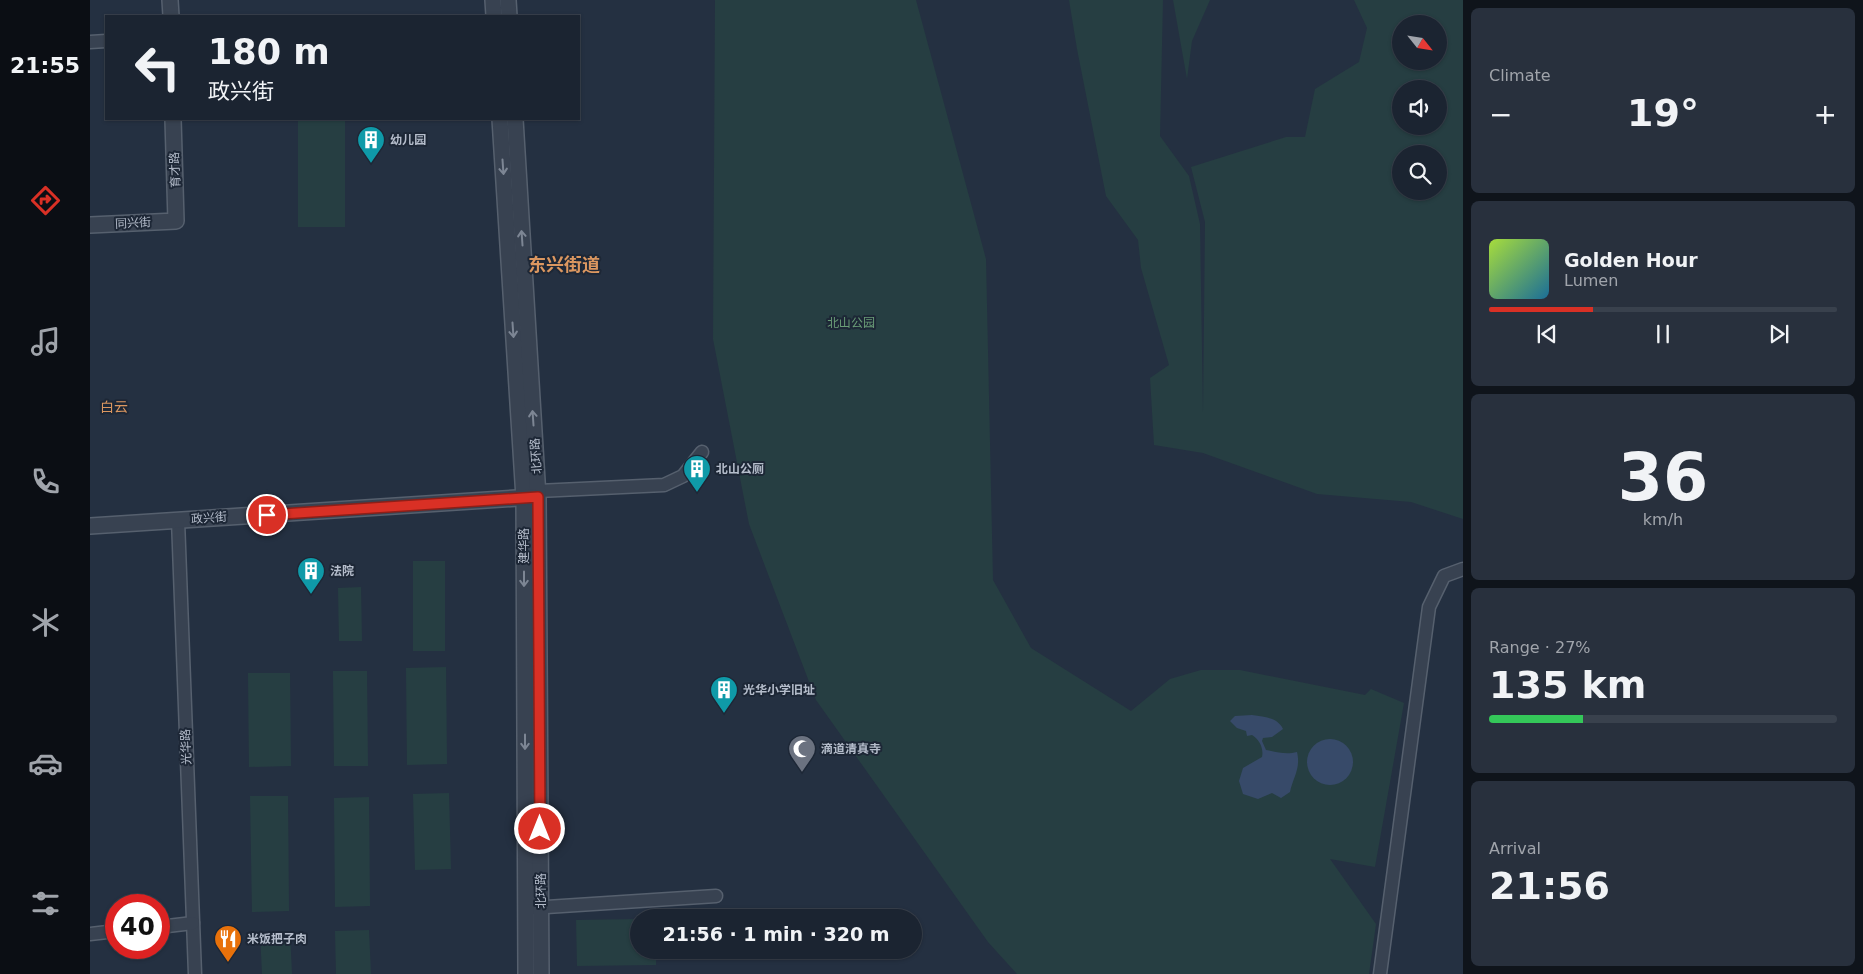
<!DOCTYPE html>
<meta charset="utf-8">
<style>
body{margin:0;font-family:"DejaVu Sans","Noto Sans SC",sans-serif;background:#28303d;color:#f1f3f6;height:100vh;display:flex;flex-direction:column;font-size:19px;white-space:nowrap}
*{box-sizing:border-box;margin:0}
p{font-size:16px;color:#a0a4ab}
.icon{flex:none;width:28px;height:28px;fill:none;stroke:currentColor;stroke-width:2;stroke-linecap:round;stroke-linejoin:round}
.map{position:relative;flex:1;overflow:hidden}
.drawer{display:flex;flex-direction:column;gap:8px;padding:8px;background:#0f141b;width:400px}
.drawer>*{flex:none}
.top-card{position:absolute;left:15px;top:15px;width:475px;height:105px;border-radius:0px;box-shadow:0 1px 4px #0004,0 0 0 1px #39414d;background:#1b2431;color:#f1f3f6;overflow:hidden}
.needle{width:32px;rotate:120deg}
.controls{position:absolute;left:1302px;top:15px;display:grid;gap:10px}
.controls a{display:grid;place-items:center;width:55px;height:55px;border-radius:50%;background:#1b2431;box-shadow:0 1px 4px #0004,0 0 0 1px #39414d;font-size:25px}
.speed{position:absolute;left:15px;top:894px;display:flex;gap:10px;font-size:25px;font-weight:700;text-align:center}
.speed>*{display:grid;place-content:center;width:65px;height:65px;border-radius:50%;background:#1b2431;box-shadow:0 1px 4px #0004,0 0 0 1px #39414d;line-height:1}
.speed .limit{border:8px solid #d22;background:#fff;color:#111}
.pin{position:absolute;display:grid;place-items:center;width:42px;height:42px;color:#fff;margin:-21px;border:2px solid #fff;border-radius:50%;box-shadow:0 1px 5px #0007}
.me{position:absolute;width:55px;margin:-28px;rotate:0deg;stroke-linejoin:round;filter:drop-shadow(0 0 4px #0008)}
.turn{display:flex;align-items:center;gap:18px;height:105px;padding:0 20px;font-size:22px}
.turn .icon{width:65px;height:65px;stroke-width:2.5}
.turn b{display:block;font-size:35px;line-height:42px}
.big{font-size:38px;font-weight:800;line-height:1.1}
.drawer .widget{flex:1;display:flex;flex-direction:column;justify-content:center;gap:8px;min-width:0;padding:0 18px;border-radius:8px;background:#28303d}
.drawer .dial{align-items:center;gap:0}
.dial b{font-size:65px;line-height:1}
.song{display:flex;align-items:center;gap:15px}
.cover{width:60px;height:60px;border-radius:8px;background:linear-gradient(135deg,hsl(80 70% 55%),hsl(200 70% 35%))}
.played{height:5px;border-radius:2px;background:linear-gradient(90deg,#d93025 30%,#39414d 30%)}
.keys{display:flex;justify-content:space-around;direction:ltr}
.heat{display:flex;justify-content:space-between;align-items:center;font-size:28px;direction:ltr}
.charge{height:8px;border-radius:4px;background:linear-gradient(90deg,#34c759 27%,#39414d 0)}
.trip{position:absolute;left:540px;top:909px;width:292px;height:50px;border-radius:25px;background:#1b2431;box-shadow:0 1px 4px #0004,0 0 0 1px #39414d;font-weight:800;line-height:50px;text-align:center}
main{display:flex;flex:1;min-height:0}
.dock{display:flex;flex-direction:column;width:90px;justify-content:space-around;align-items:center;background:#0b0e14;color:#a0a4ab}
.dock .icon{width:35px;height:35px}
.dock .active{color:#d93025}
.dock b{font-size:22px;color:#f1f3f6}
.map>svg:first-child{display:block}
</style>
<main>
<nav class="dock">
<b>21:55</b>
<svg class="icon active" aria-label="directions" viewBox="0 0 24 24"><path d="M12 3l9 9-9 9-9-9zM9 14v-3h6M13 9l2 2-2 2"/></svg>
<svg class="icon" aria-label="music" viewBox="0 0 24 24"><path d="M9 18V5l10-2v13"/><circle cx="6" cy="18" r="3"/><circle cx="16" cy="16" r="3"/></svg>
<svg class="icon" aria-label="phone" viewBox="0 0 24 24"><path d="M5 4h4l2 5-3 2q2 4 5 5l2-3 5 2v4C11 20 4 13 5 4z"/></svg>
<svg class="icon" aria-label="climate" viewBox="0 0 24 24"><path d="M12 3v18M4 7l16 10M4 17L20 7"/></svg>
<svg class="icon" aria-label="car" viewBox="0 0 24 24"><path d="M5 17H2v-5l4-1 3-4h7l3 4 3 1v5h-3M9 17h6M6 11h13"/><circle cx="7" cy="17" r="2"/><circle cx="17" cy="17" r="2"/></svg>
<svg class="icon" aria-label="filters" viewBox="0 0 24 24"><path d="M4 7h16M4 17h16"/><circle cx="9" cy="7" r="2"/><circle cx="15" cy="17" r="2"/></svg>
</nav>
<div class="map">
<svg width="1373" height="974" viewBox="0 0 1373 974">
<rect width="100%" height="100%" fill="#243041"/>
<!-- green -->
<g fill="#263e42" fill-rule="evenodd">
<path d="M 625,0 L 826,0 L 896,259 L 903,580 L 941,648 L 1041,711 L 1080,679 L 1111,670 L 1150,670 L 1275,695 L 1281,689 L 1314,703 L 1285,867 L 1240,859 L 1286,924 L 1279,974 L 927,974 L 898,942 L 726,700 L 659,524 L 623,339 Z"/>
<path d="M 979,0 L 1073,0 L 1070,136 L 1099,176 L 1110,224 L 1113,413 L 1115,222 L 1101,167 L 1196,137 L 1215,137 L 1225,89 L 1269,62 L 1277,28 L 1264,0 L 1373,0 L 1373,519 L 1321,502 L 1227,494 L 1113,453 L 1064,445 L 1060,378 L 1079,365 L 1051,268 L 1048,240 L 1016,196 L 987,49 ZM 1311,24 L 1349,24 L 1349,61 L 1311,61 ZM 1311,89 L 1349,89 L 1349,126 L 1311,126 ZM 1311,154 L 1349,154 L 1349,191 L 1311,191 Z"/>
<path d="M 1083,0 L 1120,0 L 1102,41 L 1097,79 Z"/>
<rect x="208" y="119" width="47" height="108"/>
<rect x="323" y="561" width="32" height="90"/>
<path d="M 271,587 L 272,641 L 249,641 L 248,588 Z"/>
<path d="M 356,667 L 357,764 L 317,765 L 316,668 Z"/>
<path d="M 243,671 L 277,671 L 278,766 L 244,766 Z"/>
<path d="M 158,673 L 200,673 L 201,766 L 159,767 Z"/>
<path d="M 359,793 L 361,869 L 325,870 L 323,794 Z"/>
<path d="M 160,796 L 198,796 L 199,911 L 162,912 Z"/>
<path d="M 279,797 L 280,906 L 245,907 L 244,798 Z"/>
<path d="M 549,919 L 549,950 L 566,950 L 566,965 L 487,966 L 486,920 Z"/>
<path d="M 279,930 L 281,974 L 246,974 L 245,931 Z"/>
<path d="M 200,931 L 202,974 L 172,974 L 170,933 Z"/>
</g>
<!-- water -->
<g fill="#374a69">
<path d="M 1162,715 C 1174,717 1187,717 1193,729 L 1182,737 L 1173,738 L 1172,741 L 1176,750 C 1187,752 1196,755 1207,752 C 1211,769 1203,777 1200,792 L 1191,798 L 1182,793 L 1168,799 L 1153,794 L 1149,781 L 1153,768 L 1172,757 C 1174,748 1169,739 1162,735 L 1157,736 L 1156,731 L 1147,728 L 1140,721 L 1145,716 Z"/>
<circle cx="1240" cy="762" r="23"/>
</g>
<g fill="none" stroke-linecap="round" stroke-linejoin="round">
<defs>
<g id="minor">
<path d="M 0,42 L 16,41"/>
<path d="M 448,491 L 574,485 L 593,476 L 612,452"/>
<path d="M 88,520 L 105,974"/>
<path d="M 441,908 L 626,896"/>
<path d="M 69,927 L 103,923"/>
<path d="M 0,934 L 26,931"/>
<path d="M 1290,974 L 1339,607 L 1354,576 L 1373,569"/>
</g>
<g id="tertiary">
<path d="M 80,0 L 81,16"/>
<path d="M 403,0 L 404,16"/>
<path d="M 418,0 L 419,16"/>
<path d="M 410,119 L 434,498 L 436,974"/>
<path d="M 425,119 L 448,497 L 451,974"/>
<path d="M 0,225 L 86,221 L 83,119"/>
<path d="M 0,526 L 443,497"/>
</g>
</defs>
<!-- minor casing -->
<use href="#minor" stroke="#56606e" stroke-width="15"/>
<!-- tertiary casing -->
<use href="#tertiary" stroke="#56606e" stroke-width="18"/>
<!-- minor -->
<use href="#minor" stroke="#384251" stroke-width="12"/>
<!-- tertiary -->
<use href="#tertiary" stroke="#384251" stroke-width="15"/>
</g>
<!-- one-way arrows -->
<defs><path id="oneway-shaft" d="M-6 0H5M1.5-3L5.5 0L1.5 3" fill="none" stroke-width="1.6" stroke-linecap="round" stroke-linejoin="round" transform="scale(1.25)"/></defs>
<g stroke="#7d8694">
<use href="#oneway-shaft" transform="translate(413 167) rotate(86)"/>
<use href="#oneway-shaft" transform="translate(432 238) rotate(-94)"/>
<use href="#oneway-shaft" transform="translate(423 330) rotate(86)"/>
<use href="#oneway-shaft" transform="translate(443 418) rotate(-94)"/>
<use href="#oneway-shaft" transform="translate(434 579) rotate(90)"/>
<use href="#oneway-shaft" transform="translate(435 742) rotate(90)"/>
</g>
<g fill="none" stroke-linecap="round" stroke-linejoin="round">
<defs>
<path id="route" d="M 177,515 L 448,497 L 450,829"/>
</defs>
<!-- route casing -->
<use href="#route" stroke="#8d1f18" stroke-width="12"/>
<!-- route -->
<use href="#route" stroke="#d93025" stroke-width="9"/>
</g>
<!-- icons -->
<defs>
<symbol id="building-pin" viewBox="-11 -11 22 30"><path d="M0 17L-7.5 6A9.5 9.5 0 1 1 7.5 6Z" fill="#0f9aa8" stroke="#1d2736"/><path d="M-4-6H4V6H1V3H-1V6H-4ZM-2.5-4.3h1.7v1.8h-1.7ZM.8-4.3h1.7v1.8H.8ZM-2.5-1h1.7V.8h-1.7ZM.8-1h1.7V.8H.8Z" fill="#fff"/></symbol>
<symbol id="mosque-pin" viewBox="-11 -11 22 30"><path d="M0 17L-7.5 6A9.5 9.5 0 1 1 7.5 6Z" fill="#6b7280" stroke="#1d2736"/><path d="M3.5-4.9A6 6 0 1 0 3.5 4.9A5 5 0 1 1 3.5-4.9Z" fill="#fff"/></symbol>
<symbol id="restaurant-pin" viewBox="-11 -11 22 30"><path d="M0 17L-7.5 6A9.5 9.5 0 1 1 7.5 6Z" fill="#e8710a" stroke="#1d2736"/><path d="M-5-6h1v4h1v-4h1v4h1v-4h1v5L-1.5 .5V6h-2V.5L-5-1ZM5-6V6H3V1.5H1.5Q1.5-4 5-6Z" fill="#fff"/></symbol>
</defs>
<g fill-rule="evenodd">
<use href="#building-pin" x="265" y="124" width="32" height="43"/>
<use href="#building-pin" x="591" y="453" width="32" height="43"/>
<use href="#building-pin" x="205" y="555" width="32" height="43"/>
<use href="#building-pin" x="618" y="674" width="32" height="43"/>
<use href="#mosque-pin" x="696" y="733" width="32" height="43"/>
<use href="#restaurant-pin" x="122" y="923" width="32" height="43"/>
</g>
<g text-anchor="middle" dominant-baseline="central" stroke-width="4" stroke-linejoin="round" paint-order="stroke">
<!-- poi labels -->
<g font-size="12" font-weight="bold" fill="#b5bdcb" stroke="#1d2736" text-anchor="start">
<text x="300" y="140">幼儿园</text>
<text x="626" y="469">北山公厕</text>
<text x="240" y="571">法院</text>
<text x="653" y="690">光华小学旧址</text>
<text x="731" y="749">滴道清真寺</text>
<text x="157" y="939">米饭把子肉</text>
</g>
<!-- street labels -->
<g font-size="12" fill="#b5bdcb" stroke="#1d2736">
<text transform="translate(85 170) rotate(-92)">育才路</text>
<text transform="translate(43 223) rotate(-3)">同兴街</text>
<text transform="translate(446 456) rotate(-94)">北环路</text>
<text transform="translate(119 518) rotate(-4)">政兴街</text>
<text transform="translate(434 546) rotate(-90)">建华路</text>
<text transform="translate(96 747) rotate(-92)">光华路</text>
<text transform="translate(451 891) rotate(-90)">北环路</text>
</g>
<!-- park labels -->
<g font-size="12" fill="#6a9d77" stroke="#1d2736">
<text x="761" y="323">北山公园</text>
</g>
<!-- neighbourhood labels -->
<g font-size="14" fill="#db9760" stroke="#1d2736">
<text x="24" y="407">白云</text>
</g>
<!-- district labels -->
<g font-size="18" font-weight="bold" fill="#db9760" stroke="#1d2736">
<text x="474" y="264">东兴街道</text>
</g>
</g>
</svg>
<div class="controls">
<a><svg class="needle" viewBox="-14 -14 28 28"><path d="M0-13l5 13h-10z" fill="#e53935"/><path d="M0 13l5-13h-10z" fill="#a0a4ab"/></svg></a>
<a><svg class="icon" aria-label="sound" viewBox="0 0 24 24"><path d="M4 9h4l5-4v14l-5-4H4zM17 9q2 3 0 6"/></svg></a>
<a><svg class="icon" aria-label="search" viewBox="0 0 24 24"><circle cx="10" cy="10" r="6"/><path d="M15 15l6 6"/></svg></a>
</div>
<div class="speed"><div class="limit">40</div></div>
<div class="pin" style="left:177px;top:515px;background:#d93025"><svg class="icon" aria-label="arrive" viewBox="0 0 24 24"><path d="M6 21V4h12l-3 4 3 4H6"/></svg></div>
<svg class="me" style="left:450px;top:829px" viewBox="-20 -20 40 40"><circle r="17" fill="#d93025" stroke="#fff" stroke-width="3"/><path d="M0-11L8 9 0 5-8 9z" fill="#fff"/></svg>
<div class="trip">21:56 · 1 min · 320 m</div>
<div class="top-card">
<div class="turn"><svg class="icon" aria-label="left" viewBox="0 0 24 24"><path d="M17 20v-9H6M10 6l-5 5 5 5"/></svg><div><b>180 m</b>政兴街</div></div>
</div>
</div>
<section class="drawer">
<div class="widget"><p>Climate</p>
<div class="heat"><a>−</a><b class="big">19°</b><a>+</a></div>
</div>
<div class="widget">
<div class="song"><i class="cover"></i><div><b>Golden Hour</b><p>Lumen</p></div></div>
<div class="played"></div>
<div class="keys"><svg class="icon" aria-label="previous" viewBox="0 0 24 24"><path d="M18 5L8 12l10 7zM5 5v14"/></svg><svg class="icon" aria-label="pause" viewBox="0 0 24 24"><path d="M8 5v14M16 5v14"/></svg><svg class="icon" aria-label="next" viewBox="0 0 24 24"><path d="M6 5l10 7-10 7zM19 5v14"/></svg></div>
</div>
<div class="widget dial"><b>36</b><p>km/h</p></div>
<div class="widget"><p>Range · 27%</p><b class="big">135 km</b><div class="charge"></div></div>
<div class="widget"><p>Arrival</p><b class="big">21:56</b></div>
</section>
</main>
